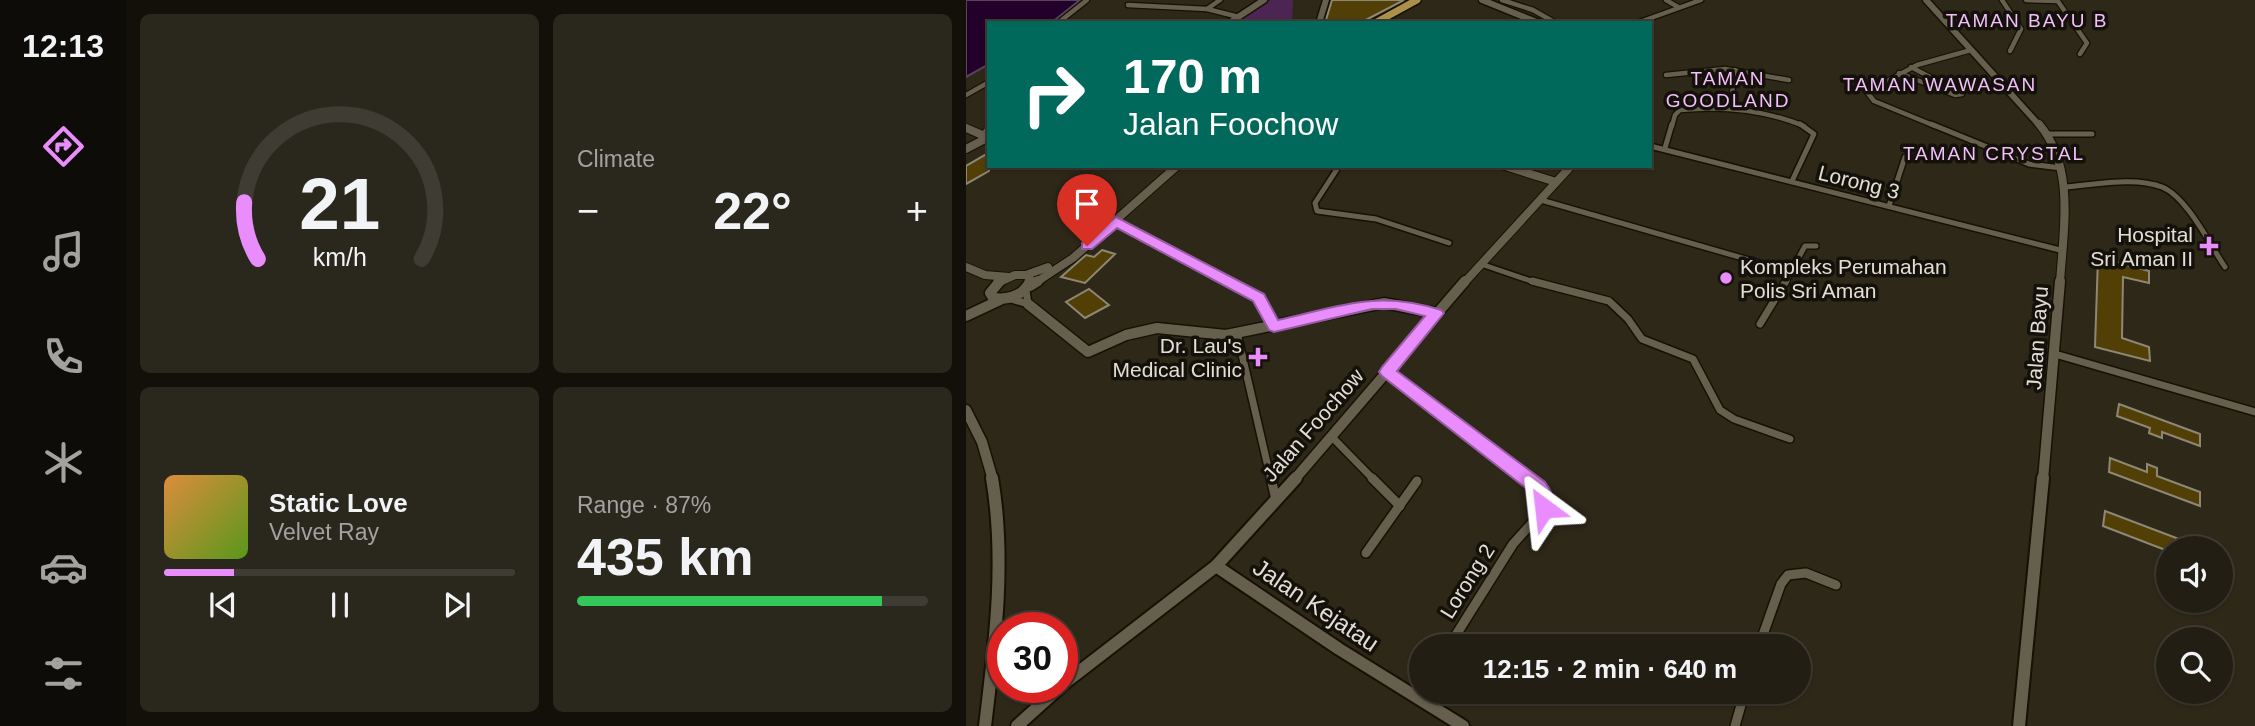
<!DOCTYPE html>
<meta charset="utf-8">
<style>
body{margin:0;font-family:Arial,sans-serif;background:#2a271c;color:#f1f3f6;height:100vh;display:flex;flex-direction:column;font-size:26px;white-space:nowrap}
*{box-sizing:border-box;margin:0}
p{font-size:23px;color:#a2a2a0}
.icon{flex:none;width:38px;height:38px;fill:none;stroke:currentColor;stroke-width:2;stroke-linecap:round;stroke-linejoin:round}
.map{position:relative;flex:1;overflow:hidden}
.panel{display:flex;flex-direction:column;gap:14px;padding:14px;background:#13100a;width:840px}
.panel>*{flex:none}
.top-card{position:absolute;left:21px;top:21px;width:665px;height:147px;border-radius:0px;box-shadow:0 2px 5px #0004,0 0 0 2px #3f3c33;background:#00695c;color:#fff;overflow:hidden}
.fabs{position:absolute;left:1190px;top:536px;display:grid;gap:14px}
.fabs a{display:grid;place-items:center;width:77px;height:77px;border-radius:50%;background:#221e13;box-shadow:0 2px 5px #0004,0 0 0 2px #3f3c33;font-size:35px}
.speed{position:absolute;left:21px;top:612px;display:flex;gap:14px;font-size:35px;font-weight:700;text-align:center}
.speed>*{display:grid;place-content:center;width:91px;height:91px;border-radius:50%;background:#221e13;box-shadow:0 2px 5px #0004,0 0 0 2px #3f3c33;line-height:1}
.speed .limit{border:10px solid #d22;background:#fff;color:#111}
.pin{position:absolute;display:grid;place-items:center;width:60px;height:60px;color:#fff;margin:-72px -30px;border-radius:50% 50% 50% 0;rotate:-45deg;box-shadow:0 0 7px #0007}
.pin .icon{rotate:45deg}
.me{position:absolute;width:77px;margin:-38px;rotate:330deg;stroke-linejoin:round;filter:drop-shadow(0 0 5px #0008)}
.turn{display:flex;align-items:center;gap:24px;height:147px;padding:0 21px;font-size:32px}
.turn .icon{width:91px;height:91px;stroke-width:2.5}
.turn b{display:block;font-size:49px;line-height:60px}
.big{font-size:52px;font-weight:700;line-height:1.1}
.panel .card{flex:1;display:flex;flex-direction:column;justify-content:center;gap:10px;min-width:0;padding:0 24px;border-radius:10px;background:#2a271c}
.panel .dial{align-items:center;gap:0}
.dial svg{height:182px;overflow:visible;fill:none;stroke:#3f3c33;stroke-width:7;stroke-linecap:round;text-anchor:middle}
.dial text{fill:#f1f3f6;stroke:none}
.song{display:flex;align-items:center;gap:21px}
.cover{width:84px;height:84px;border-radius:10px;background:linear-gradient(135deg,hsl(30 70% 55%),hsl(90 70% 35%))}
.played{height:7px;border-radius:4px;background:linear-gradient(90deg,#ea8dfc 20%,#3f3c33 20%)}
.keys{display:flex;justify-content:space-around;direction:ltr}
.heat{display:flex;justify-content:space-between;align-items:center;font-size:38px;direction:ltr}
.charge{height:10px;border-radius:5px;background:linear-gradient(90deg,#34c759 87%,#3f3c33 0)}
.panel .tiles{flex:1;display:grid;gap:14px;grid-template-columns:repeat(2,1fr)}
.trip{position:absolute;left:443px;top:634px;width:402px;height:70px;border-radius:35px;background:#221e13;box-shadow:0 2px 5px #0004,0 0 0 2px #3f3c33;font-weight:700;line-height:70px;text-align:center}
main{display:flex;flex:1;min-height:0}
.tabs{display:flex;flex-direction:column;width:126px;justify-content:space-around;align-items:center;background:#0e0c08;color:#a2a2a0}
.tabs .icon{width:49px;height:49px}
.tabs .selected{color:#ea8dfc}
.tabs b{font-size:32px;color:#f1f3f6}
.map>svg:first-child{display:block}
</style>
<main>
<nav class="tabs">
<b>12:13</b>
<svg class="icon selected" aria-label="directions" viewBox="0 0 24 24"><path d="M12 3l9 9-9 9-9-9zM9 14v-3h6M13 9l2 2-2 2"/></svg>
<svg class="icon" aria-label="music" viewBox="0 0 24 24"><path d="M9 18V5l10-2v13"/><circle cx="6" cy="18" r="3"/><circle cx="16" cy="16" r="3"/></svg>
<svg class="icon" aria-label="phone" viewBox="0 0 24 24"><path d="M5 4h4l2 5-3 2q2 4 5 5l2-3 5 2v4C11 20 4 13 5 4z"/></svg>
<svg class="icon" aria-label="climate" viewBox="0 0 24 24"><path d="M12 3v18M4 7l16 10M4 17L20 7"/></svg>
<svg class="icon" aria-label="car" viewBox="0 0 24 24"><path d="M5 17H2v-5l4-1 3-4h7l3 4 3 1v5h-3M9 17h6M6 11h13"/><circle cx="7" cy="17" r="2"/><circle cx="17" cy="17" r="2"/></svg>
<svg class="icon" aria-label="filters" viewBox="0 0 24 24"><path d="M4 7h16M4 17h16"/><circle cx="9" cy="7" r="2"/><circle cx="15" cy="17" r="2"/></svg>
</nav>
<section class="panel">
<div class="tiles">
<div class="card dial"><svg viewBox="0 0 100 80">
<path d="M14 69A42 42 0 1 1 86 69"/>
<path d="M14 69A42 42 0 0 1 8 44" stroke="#ea8dfc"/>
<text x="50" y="56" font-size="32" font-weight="700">21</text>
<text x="50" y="72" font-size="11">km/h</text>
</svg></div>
<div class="card"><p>Climate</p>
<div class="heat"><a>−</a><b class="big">22°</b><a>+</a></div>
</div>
<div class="card">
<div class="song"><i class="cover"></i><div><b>Static Love</b><p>Velvet Ray</p></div></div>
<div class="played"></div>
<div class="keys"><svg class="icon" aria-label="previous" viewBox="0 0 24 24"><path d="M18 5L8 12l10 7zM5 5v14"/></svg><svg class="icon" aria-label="pause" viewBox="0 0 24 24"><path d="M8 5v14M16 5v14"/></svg><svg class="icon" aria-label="next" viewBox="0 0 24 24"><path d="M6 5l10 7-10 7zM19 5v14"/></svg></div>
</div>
<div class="card"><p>Range · 87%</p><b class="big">435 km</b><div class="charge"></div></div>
</div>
</section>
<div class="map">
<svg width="1289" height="726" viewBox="0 0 1289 726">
<rect width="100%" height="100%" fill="#2e2819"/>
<!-- green -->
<path fill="#4c2554" d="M 305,0 L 327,0 L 326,23 L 267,23 Z"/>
<!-- water -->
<path fill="#23002a" stroke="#5c435d" stroke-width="2" d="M 0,0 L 114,0 L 85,23 L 23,23 L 23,64 L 0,77 Z"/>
<!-- building -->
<g fill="#523f06" stroke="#8e8775" stroke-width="2">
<path d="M 366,0 L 438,0 L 394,23 L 359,23 Z"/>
<path d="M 19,155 L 23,157 L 23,171 L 0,184 L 0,166 Z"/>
<path d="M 136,250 L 149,254 L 119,283 L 95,277 L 120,255 L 128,257 Z"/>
<path d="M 1132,257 L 1183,271 L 1183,283 L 1157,277 L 1156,338 L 1183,347 L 1184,361 L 1129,347 Z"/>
<path d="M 123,289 L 143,305 L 119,318 L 100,302 Z"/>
<path d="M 1153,404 L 1234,434 L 1234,446 L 1196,432 L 1196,438 L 1183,433 L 1184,428 L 1151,416 Z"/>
<path d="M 1144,458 L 1181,472 L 1181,464 L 1191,468 L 1191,476 L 1234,492 L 1234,506 L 1143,472 Z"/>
<path d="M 1139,511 L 1234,547 L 1234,548 L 1202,548 L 1202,551 L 1137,526 Z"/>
</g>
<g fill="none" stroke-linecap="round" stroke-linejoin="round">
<defs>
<g id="street-far3">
<path d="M 536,0 L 567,10 L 590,23"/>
<path d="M 700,0 L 712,7"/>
<path d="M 1036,0 L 1055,29 L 1044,51"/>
<path d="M 1060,0 L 1092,1"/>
<path d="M 1091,0 L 1121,43 L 1114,54"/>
<path d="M 162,5 L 241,9 L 273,17"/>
<path d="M 241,9 L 254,0"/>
<path d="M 92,23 L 121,0"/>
<path d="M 671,23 L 735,0"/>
<path d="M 933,73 L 989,95 L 996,94 L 945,67"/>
<path d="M 700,75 L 759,69 L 823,80"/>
<path d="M 0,95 L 23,82"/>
<path d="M 764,109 L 769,70"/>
<path d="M 706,126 L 709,115 L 714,110 C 755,106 799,110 838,126"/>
<path d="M 969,126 L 908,101 L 901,92 L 951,65 L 1005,50"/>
</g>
<g id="street-far2">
<path d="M 965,124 L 1063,164 L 1095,168"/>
<path d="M 1079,134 L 1126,134"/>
<path d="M 684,146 L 1094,250"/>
<path d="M 699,148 L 706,124"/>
<path d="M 373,166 L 349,203 L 351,211 L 410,219 L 483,243"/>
<path d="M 826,181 L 848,134 L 834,124"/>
<path d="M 1099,187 C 1128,185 1168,176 1196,187 C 1221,197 1244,245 1259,267"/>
<path d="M 575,200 L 825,272 L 819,283"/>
<path d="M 923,206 L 939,157"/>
<path d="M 146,221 L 263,283"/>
<path d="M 515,264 L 571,283"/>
<path d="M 825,272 L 839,246 L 850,246"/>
</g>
<g id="street-far1">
<path d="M 260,281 C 288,296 294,296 308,326"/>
<path d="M 566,281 L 643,301 L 662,319 L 676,339 L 727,359 L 754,410 L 768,419 L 824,439"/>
<path d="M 45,299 L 62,304 L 60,290"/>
<path d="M 794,324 L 820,281"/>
<path d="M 271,333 L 305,480"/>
<path d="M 1089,354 L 1289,412"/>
<path d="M 421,372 L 563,480"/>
<path d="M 366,437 L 408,480"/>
</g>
<g id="street">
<path d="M 305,478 L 310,500"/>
<path d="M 406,478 L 434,506"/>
<path d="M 400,553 L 451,481"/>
<path d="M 483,646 L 547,544 L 576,512 L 579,503 L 572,487 L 560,478"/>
<path d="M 793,646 L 815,584 L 822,575 L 840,573 L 870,585"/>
<path d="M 769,726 L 779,691"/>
</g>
<g id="secondary-far3">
<path d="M 516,0 L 573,23"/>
<path d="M 960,0 L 1074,126"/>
<path d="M 263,23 L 298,0"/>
<path d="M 353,23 L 360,0"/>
</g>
<g id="secondary-far2">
<path d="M 1073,124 C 1110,168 1097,231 1094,283"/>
<path d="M 0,128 L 23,138"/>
<path d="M 0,149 L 21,138 L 21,132"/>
<path d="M 539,166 L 590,182"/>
<path d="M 0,267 L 19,275 L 43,277"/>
<path d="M 60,275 L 82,267"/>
<path d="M 31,283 L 49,275 L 60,275 L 65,280 L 64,283"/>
<path d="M 69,283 L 107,258 L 211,166"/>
<path d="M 498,283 L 605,166"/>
</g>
<g id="secondary-far1">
<path d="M 34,281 L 24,293 L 27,298 C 43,300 57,296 64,281"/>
<path d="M 64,286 L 72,281"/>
<path d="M 62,304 L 122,352 L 160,335 L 191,328 L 260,335 L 418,303 L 470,313"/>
<path d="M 0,316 L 34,300"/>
<path d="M 0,410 L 16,442 L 27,480"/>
<path d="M 328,480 L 499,281"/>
<path d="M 1077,480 L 1094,281"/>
</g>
<g id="secondary">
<path d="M 250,566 L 373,649 L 497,726"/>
<path d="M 96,685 L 250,566 L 330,478"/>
<path d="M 19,726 C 29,644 40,560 26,478"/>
<path d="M 51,726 L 93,688"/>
<path d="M 1053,726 L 1077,478"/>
</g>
<path id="primary" d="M 409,23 L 451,0"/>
</defs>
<!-- street-far3 casing -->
<use href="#street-far3" stroke="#161104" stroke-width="7"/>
<!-- street-far2 casing -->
<use href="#street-far2" stroke="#161104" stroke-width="8"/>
<!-- street-far1 casing -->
<use href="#street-far1" stroke="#161104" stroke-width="10"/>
<!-- street casing -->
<use href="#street" stroke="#161104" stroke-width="12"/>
<!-- secondary-far3 casing -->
<use href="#secondary-far3" stroke="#161104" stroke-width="9"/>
<!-- secondary-far2 casing -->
<use href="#secondary-far2" stroke="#161104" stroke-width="10"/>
<!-- secondary-far1 casing -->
<use href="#secondary-far1" stroke="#161104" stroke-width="13"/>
<!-- secondary casing -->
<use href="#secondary" stroke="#161104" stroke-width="16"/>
<!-- primary casing -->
<use href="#primary" stroke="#161104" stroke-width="10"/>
<!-- street-far3 -->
<use href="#street-far3" stroke="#665f4e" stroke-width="4.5"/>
<!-- street-far2 -->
<use href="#street-far2" stroke="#665f4e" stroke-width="5"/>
<!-- street-far1 -->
<use href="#street-far1" stroke="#665f4e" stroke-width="7"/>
<!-- street -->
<use href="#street" stroke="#665f4e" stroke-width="9"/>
<!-- secondary-far3 -->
<use href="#secondary-far3" stroke="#665f4e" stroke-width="6"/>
<!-- secondary-far2 -->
<use href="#secondary-far2" stroke="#665f4e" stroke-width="8"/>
<!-- secondary-far1 -->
<use href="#secondary-far1" stroke="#665f4e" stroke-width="10"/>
<!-- secondary -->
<use href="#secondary" stroke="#665f4e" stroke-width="12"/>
<!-- primary -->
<use href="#primary" stroke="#aa9048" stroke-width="7"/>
</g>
<!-- route -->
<path fill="#ea8dfc" stroke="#985ca4" stroke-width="2" d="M 150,217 L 298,294 L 312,320 C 375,306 411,290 475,310 L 478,313 L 475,317 L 431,371 L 579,482 C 586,491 590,502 585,514 L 578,516 L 572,514 L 566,493 L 416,376 L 413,372 L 416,367 L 459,316 L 430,309 L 406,309 L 308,332 L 303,330 L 287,301 L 151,228 L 126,249 L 116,249 L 116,243 Z"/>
<!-- markers -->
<g fill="#ea8dfc" stroke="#14110a" stroke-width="2.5">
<path d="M1239.5 235.5h7v7h7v7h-7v7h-7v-7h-7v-7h7z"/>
<circle cx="760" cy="278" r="7"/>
<path d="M288.5 346.5h7v7h7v7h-7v7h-7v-7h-7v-7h7z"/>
</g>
<g text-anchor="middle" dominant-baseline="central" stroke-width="7" stroke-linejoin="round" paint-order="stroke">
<!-- far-neighbourhood labels -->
<g font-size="19" letter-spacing="2" fill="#f3bffc" stroke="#14110a">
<text x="1061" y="20">TAMAN BAYU B</text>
<text x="762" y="78">TAMAN<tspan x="762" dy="22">GOODLAND</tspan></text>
<text x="974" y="84">TAMAN WAWASAN</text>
<text x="1028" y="153">TAMAN CRYSTAL</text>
</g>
<!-- street labels -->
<g font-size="21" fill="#e2ded5" stroke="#14110a">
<text transform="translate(893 182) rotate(14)">Lorong 3</text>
<text transform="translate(1071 338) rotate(-86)">Jalan Bayu</text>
<text transform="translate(347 425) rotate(-49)">Jalan Foochow</text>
<text transform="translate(501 581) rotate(-58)">Lorong 2</text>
</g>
<!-- poi labels -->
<g font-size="21" fill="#e2ded5" stroke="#14110a" text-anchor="end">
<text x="1227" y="234">Hospital<tspan x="1227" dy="24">Sri Aman II</tspan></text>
<text x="774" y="266" text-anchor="start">Kompleks Perumahan<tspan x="774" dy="24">Polis Sri Aman</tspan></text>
<text x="276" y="345">Dr. Lau's<tspan x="276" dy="24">Medical Clinic</tspan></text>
</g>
<!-- near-street labels -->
<g font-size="24" fill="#e2ded5" stroke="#14110a">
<text transform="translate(350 605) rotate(34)">Jalan Kejatau</text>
</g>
</g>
</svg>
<div class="fabs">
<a><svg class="icon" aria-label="sound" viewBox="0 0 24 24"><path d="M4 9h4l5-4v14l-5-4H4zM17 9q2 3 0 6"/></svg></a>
<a><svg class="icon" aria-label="search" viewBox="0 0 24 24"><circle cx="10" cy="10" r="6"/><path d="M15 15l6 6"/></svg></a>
</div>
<div class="speed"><div class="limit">30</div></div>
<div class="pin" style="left:121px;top:246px;background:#d93025"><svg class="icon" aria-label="arrive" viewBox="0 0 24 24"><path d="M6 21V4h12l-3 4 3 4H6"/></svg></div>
<svg class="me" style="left:578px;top:508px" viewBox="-20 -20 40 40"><path d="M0-17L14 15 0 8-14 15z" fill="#ea8dfc" stroke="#fff" stroke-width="4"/></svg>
<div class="trip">12:15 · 2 min · 640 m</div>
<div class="top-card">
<div class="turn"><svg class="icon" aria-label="right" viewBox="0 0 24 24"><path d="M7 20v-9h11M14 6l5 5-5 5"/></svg><div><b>170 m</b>Jalan Foochow</div></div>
</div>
</div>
</main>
